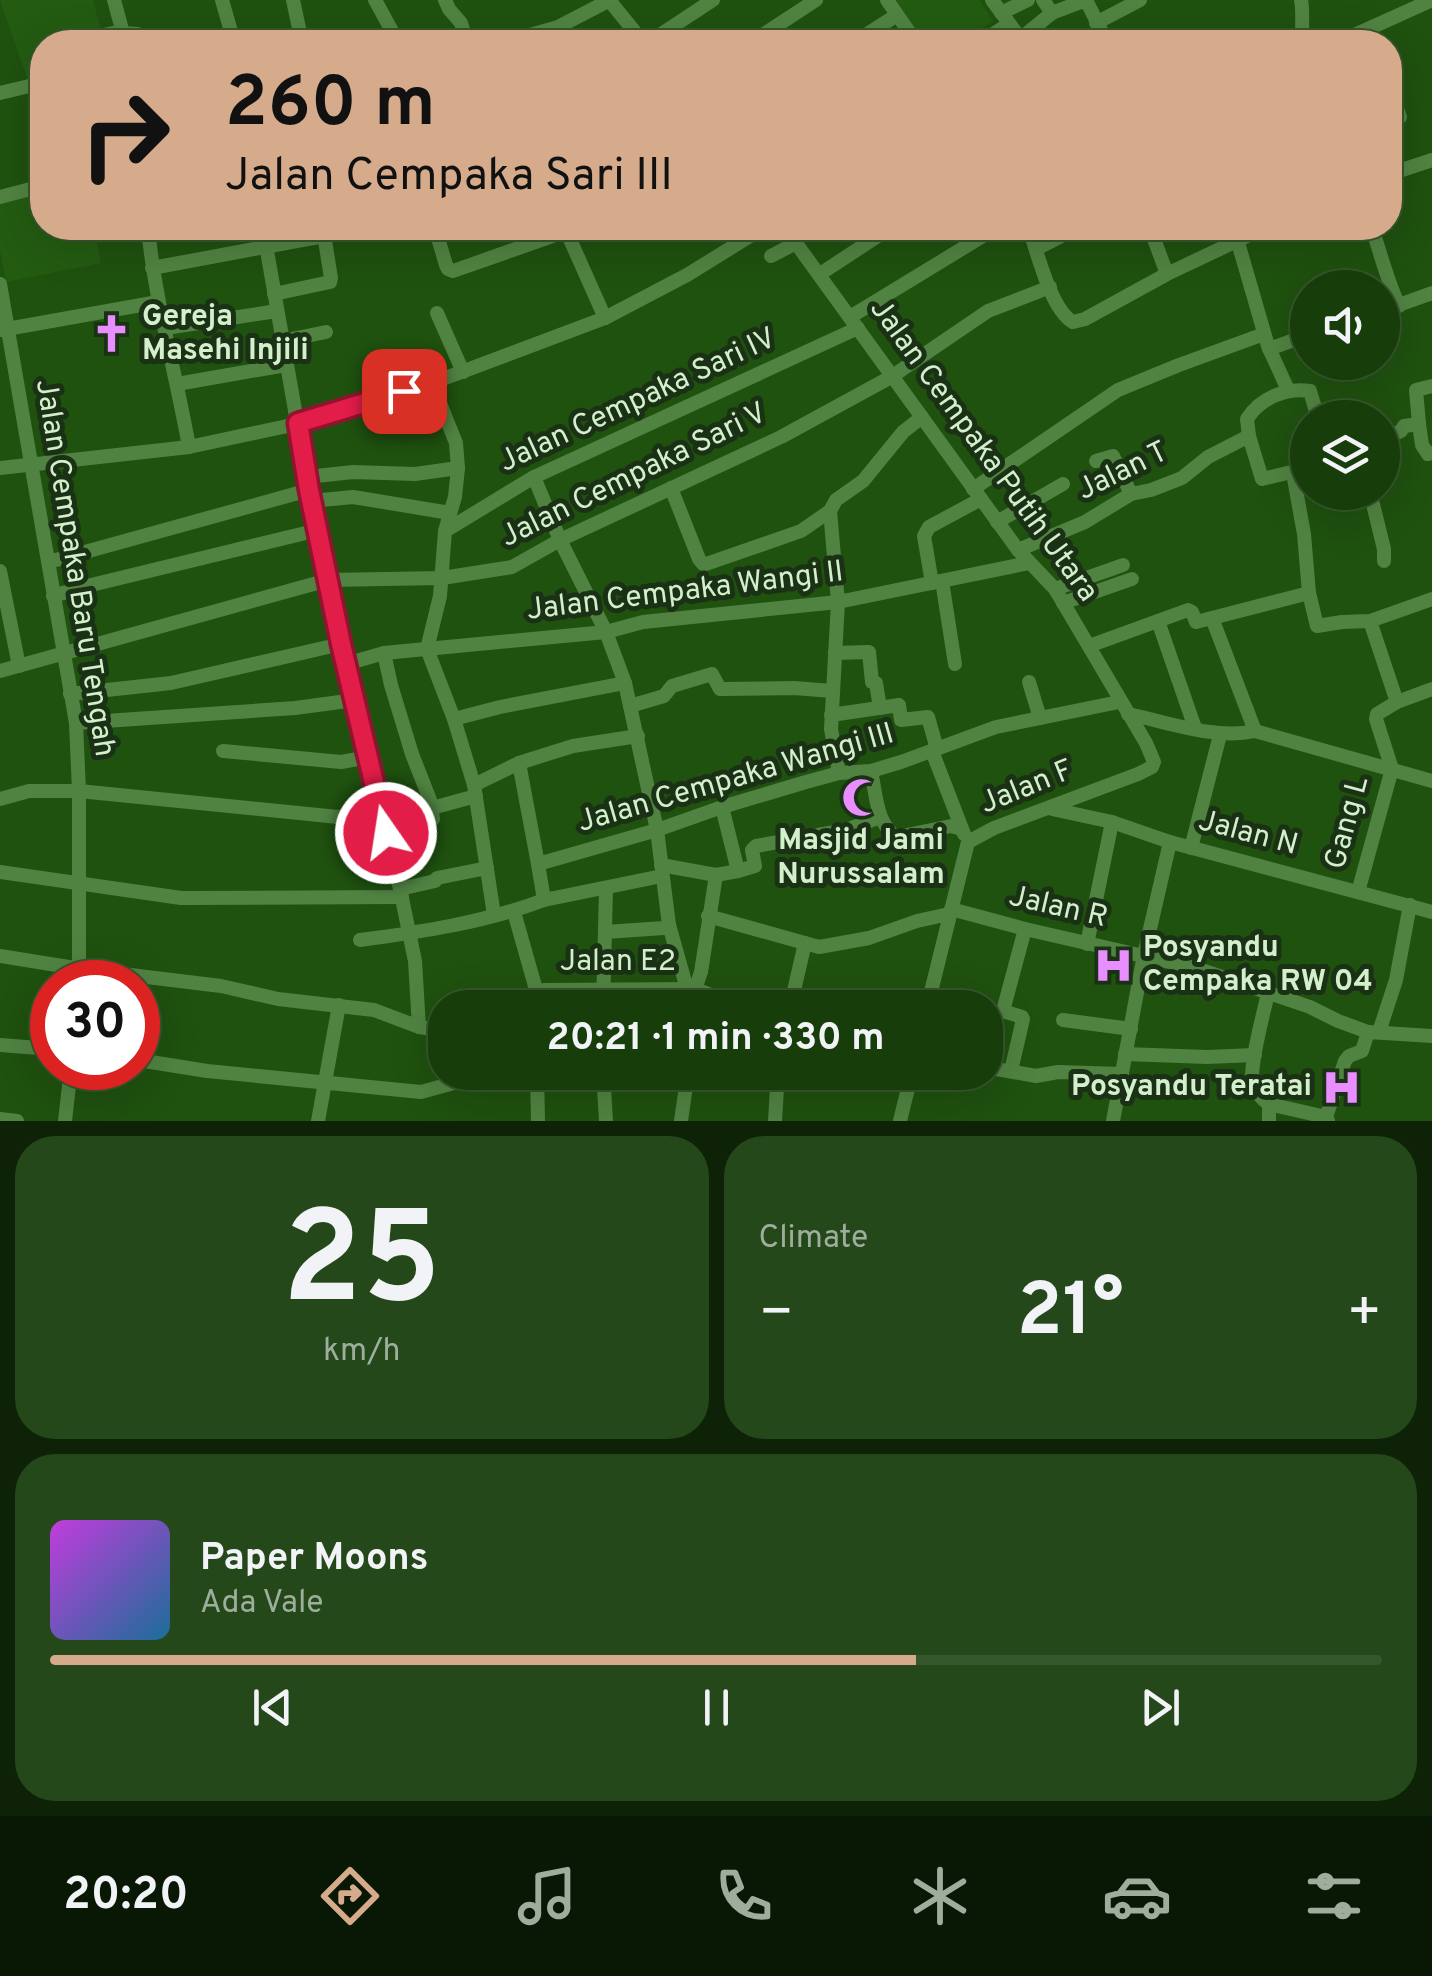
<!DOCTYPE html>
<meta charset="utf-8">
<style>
body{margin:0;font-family:Overpass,sans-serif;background:#244819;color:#f1f3f6;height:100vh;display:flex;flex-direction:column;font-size:38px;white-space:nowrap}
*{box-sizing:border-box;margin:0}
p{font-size:32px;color:#9eae9d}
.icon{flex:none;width:55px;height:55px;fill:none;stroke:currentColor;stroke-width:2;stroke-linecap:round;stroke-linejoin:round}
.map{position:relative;height:1121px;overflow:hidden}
.panel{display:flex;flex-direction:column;gap:15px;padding:15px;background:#0d2206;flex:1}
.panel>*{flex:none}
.top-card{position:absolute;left:30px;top:30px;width:1372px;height:210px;border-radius:40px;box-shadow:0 10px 40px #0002,0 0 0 2px #36562c;background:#d6ab8b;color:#111;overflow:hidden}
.buttons{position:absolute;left:1290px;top:270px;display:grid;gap:20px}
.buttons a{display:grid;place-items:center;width:110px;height:110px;border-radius:50%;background:#173d0b;box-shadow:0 10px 40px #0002,0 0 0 2px #36562c;font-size:50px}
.speed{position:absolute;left:30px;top:960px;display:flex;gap:20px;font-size:50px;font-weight:700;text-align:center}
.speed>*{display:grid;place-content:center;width:130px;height:130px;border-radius:50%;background:#173d0b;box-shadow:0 10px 40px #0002,0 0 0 2px #36562c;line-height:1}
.speed .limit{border:15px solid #d22;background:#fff;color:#111}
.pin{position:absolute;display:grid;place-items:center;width:85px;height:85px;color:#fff;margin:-42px;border-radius:20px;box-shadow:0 5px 15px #0006}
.me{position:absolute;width:110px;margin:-55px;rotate:347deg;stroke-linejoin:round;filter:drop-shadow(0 0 8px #0008)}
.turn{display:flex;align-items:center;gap:35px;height:210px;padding:0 30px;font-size:45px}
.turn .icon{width:130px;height:130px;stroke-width:2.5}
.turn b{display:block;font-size:70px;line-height:85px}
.big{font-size:75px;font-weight:700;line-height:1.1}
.panel .card{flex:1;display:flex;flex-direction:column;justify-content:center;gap:15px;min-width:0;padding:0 35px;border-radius:40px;background:#244819}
.panel .dial{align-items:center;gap:0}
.dial b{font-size:130px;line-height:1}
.song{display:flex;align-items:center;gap:30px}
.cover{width:120px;height:120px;border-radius:15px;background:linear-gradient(135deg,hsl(290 70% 55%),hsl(200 70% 35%))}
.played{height:10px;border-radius:5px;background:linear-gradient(90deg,#d6ab8b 65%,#36562c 65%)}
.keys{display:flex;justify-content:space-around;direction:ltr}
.heat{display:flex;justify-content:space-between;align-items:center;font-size:55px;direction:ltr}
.panel .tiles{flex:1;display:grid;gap:15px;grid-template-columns:1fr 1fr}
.card:last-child{grid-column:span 2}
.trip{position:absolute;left:428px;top:990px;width:575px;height:100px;border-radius:40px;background:#173d0b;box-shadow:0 10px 40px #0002,0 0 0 2px #36562c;font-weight:700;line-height:100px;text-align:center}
.tab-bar{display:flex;height:160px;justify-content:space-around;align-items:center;background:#091804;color:#9eae9d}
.tab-bar .icon{width:70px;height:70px}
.tab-bar .on{color:#d6ab8b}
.tab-bar b{font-size:45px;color:#f1f3f6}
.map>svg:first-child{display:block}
</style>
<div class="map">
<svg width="1432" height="1121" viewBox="0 0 1432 1121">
<rect width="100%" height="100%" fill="#1f510f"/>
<!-- built -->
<g fill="#235b11">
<path d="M 0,0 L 93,0 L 104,42 L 42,42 L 42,81 L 29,84 Z"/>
<path d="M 896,0 L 979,0 L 993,21 L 958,42 L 924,42 Z"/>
<path d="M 42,188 L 42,228 L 66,228 L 67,232 L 94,228 L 101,263 L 6,282 L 0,251 L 0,199 Z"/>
</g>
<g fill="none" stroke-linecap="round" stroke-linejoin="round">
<!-- minor -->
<g stroke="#508342" stroke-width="14">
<path d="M 114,0 L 123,33 L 138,34 L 138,42"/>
<path d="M 222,0 L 234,42"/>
<path d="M 293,0 L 302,42"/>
<path d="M 375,0 L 398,42"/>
<path d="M 445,0 L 449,9 L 461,23 L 467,42"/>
<path d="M 609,0 L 643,42"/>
<path d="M 887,0 L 916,42"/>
<path d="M 992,0 L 1023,42"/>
<path d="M 1043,0 L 1052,13"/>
<path d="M 1301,0 C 1304,15 1300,28 1304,42"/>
<path d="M 1001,13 L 1028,0"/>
<path d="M 1096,23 L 1140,0"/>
<path d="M 103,35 L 123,31"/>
<path d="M 1020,39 L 1052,13 L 1086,0 L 1107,42"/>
<path d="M 505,42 L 558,27 L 610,0"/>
<path d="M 649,42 L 713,0"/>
<path d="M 752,42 L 816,0"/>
<path d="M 855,42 L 897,15"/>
<path d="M 981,42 L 1009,24"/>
<path d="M 1339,42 L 1432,0"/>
<path d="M 1390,89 L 1400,117"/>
<path d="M 0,93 L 42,83"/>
<path d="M 1390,174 L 1432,160"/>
<path d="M 0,197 L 42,186"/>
<path d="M 148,228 C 155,302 176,373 189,447"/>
<path d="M 263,228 L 309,490 L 341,644 L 400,889 L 415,961 L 419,1027"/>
<path d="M 461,228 L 438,238 L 446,265 L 448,269 L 453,271 L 567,231"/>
<path d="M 565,228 L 605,318"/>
<path d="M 785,228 L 1018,550 L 1055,589 L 1146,743 L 1154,762 L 1152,767 L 1138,774 L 994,828 L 968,842 L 927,1008"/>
<path d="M 1029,228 C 1037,252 1051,310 1073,322 L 1085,319 L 1167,274 L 1264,228"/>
<path d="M 1150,228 L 1167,274"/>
<path d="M 1372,228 C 1381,255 1387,280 1399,306"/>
<path d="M 1237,239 L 1268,346 L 1288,390"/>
<path d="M 1036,249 L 1077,228"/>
<path d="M 771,256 L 796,243"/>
<path d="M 152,268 L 324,236"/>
<path d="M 820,274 L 890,228"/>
<path d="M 0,284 L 76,723 L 79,791 L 79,982"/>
<path d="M 274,294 L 330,282 L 331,278 L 323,228"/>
<path d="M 1382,311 L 1432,293"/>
<path d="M 437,313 L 463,372"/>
<path d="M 850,317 L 996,228"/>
<path d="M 166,328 L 277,311"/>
<path d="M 1,330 L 158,302"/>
<path d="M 282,341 L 326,332"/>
<path d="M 1269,349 L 1308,335"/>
<path d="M 432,383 L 456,443 L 458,468 L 455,497 L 445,531 L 440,596 L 427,649 L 454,719 L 474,785 L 494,915"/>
<path d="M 177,384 L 286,365"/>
<path d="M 377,399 L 383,423"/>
<path d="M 1419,424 L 1416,390 L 1432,386"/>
<path d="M 1382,440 L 1401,431 L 1404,426 L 1419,424 L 1422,445 L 1428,454 L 1432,453"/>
<path d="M 1096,461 L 1113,456 L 1131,494"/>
<path d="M 0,468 L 189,447 L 306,422 L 432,383 L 605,318 L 687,275 L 763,228"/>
<path d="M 1308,468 L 1262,479 L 1249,436 L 1247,419 C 1260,398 1287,387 1310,391 L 1318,418"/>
<path d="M 1293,473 L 1304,534 L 1309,593 L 1317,626 L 1342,622 L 1370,621 L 1432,599"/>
<path d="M 307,477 L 353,472 L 415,474 L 458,468"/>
<path d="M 534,477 L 560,540 L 606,632 L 625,683 L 657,830 L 669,925 L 664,928 L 605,932"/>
<path d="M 671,488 L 699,559 L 703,564 L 706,564 L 801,531 L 830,511 L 836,500 L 863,481 L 903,432 L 922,417"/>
<path d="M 973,489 L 1118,390 L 1179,365 L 1264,334"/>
<path d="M 1370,492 L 1384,549 L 1384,561"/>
<path d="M 311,501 L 353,497 L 450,513"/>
<path d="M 830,511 L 838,602 L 831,729 L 839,773"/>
<path d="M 997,522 L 1063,484"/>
<path d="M 445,531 L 534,477 L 858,328"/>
<path d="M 1018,550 L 1085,522 L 1131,494 L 1151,490 L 1182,478 L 1208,457 L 1249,436"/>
<path d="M 48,560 L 56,560 L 309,490"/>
<path d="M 0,571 L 19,666"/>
<path d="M 942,581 L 955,664"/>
<path d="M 932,583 L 924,536 L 929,527 L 981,499"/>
<path d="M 1055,589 L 1123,565"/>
<path d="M 53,596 L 83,587 L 318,530"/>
<path d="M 1063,603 L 1132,579"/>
<path d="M 1212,618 L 1309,593"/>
<path d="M 1158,621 L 1195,728"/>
<path d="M 1370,621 L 1397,702"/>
<path d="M 1089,646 L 1188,610 L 1192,612 L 1196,622 L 1212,618 L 1255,731"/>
<path d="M 835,653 L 869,652 L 872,682 L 876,683 L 880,708"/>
<path d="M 346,664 L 384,653 L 606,632 L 643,622 L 838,602 L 1029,563"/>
<path d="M 0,671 L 328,580 L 442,578 L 512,567 L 560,540 L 781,437 L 891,377 L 988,311 L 1050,287"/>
<path d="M 1029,682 L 1040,718"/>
<path d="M 70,694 L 171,683 L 341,644"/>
<path d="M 630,706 L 664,696 L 672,686 L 712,674 L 720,689 L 794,688 L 832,691"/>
<path d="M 1128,714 C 1168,722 1215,740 1255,731 L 1432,781"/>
<path d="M 831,715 L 899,705 L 901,720 L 928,717 L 937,749"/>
<path d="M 454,719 L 500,707 L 625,683"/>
<path d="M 76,723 L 295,708 L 355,700"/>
<path d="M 223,751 L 341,762 L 369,757"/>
<path d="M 932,751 L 964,834"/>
<path d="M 519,763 L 538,864"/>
<path d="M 871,771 C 876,793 876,825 897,837 L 951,826 L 962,829"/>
<path d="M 474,785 L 519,763 L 573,746 L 638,736"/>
<path d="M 0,799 L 29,791 L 79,791 L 338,817 L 381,809"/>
<path d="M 432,808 L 476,796"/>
<path d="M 1052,809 L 1112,822 L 1170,842 L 1432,912"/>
<path d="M 364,838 L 433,819 L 430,800 L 412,754 L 391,685 L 384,653"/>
<path d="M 1191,848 L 1220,735"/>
<path d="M 661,865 L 716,875"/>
<path d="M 738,871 L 755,866 L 752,850 L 756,846 L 846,830 L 880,817"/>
<path d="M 0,872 L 181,898 L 402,897"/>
<path d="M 400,889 L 435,881 L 437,878 L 487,868"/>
<path d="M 1358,892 L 1392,769 L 1376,719 L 1377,714 L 1397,702 L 1432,689"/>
<path d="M 544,900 L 662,876"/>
<path d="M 951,909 L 1025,929 L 1196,968 L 1310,1007 L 1338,1021 L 1368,1032 L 1432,1036"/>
<path d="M 514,912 L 537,993 L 534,999 L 535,1008"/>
<path d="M 708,916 L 819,947 L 869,938 L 917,921 L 949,914"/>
<path d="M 669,925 L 687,989"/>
<path d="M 360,940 C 422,932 486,922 544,900 L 538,864 L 657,830 L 722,807 L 806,782 L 839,773 L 871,771 L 901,762 L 996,727 L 1119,702"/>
<path d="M 1087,944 L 1112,822"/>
<path d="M 0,956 L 81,969 L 221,986 L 278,999 L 374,1010 L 419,1027 L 445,1031"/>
<path d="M 690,989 L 691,1008"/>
<path d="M 695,989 L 701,972 L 716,875 L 738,871 L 722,807"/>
<path d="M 537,993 L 544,990 L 695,989 L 728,1001 L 757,1008"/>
<path d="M 1268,993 C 1264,1012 1248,1069 1253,1085 C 1256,1093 1262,1099 1269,1104 L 1269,1121"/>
<path d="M 603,1008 L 606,890"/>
<path d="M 790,1008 L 805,943"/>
<path d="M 1063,1020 L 1131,1029"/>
<path d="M 1379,1032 L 1396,980 L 1410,905"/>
<path d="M 0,1045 L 52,1049"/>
<path d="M 1125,1054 L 1207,1057 L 1255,1055"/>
<path d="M 138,1060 L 207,1071 L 421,1092 L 494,1072"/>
<path d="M 985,1067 L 1036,1076 L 1058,1072 L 1122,1074"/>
<path d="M 1011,1071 L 1023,1019 L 1022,1017 L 1003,1011 L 1025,929"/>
<path d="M 537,1072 L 538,1121"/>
<path d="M 603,1072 L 606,1121"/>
<path d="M 1269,1104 L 1326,1117 L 1328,1121"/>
<path d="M 1326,1117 L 1345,1061 L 1349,1056 L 1362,1051 L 1368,1032"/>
<path d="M 0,1119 L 17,1121"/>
<path d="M 65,1121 L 71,1068"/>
<path d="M 318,1121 L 339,1005"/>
<path d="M 681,1121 L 688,1072"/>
<path d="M 775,1121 L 778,1072"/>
<path d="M 900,1121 L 912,1072"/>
<path d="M 1113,1121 L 1144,955 L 1170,842"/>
</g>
</g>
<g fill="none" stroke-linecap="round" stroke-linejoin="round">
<defs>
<path id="route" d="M 386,833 L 341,644 L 309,490 L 298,423 L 404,391"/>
</defs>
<!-- route casing -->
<use href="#route" stroke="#92132f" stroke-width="25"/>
<!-- route -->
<use href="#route" stroke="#e11d48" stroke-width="18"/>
</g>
<!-- icons -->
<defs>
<symbol id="church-bare" viewBox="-9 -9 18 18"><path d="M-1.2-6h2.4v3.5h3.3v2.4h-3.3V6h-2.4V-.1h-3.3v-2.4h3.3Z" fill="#e88eff" stroke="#1b3115" stroke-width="2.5" paint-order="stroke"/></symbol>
<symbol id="mosque-bare" viewBox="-9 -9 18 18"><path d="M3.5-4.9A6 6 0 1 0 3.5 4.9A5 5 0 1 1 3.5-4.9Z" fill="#e88eff" stroke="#1b3115" stroke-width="2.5" paint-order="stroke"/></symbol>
<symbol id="hospital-bare" viewBox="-9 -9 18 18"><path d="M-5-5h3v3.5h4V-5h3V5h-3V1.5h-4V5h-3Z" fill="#e88eff" stroke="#1b3115" stroke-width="2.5" paint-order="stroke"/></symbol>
</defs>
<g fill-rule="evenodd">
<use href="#church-bare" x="84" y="306" width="55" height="55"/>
<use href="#mosque-bare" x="834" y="770" width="55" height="55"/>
<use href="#hospital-bare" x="1086" y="938" width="55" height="55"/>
<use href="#hospital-bare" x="1314" y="1060" width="55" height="55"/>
</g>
<g text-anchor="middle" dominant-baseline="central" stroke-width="10" stroke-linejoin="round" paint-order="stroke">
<!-- poi labels -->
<g font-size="30" font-weight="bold" fill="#d3efcc" stroke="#1b3115" text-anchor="start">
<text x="142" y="317">Gereja<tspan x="142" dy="34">Masehi Injili</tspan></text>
<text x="861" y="841" text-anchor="middle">Masjid Jami<tspan x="861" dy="34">Nurussalam</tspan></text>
<text x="1143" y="948">Posyandu<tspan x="1143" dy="34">Cempaka RW 04</tspan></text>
<text x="1312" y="1087" text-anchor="end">Posyandu Teratai</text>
</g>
<!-- street labels -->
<g font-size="30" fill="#d3efcc" stroke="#1b3115">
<text transform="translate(638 401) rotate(-25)">Jalan Cempaka Sari IV</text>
<text transform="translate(983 451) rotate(54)">Jalan Cempaka Putih Utara</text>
<text transform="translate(1123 472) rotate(-26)">Jalan T</text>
<text transform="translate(634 476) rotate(-26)">Jalan Cempaka Sari V</text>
<text transform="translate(74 568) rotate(81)">Jalan Cempaka Baru Tengah</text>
<text transform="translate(685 592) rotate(-7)">Jalan Cempaka Wangi II</text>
<text transform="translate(736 779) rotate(-16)">Jalan Cempaka Wangi III</text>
<text transform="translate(1027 788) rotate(-22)">Jalan F</text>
<text transform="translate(1348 823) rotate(-75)">Gang L</text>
<text transform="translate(1248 834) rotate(15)">Jalan N</text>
<text transform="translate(1058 908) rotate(13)">Jalan R</text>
<text x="618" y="962">Jalan E2</text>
</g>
</g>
</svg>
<div class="buttons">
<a><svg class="icon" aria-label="sound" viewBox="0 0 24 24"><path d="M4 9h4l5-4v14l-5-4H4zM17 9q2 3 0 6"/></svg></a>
<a><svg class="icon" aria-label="layers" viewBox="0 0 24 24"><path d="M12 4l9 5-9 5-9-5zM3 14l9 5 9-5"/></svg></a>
</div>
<div class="speed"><div class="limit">30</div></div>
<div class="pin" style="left:404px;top:391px;background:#d93025"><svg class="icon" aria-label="arrive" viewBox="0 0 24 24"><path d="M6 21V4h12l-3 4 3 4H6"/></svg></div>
<svg class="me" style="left:386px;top:833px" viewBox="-20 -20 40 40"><circle r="17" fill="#e11d48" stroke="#fff" stroke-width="3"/><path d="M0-11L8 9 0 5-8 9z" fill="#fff"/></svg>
<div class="trip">20:21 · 1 min · 330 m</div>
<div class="top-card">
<div class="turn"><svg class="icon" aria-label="right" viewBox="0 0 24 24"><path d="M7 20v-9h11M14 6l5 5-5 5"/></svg><div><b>260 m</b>Jalan Cempaka Sari III</div></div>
</div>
</div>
<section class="panel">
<div class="tiles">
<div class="card dial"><b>25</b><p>km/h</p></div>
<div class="card"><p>Climate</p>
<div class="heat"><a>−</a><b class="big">21°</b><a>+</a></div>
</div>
<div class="card">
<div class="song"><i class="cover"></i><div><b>Paper Moons</b><p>Ada Vale</p></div></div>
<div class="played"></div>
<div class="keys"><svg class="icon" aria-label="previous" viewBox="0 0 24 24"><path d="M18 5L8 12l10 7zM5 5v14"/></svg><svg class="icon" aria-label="pause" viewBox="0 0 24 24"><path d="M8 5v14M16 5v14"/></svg><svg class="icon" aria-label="next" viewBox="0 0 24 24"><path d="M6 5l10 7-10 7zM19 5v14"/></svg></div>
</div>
</div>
</section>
<nav class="tab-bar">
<b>20:20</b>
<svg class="icon on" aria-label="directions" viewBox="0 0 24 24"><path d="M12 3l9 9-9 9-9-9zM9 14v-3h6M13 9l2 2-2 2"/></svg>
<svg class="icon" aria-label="music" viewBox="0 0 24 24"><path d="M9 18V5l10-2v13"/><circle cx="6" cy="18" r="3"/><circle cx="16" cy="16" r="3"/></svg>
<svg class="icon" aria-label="phone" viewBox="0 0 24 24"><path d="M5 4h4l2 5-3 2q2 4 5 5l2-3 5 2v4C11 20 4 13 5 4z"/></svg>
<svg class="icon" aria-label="climate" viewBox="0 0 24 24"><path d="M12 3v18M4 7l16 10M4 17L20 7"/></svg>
<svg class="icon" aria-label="car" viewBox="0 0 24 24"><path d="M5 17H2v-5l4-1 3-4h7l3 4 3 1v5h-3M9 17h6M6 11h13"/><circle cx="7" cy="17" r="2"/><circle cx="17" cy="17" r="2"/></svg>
<svg class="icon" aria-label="filters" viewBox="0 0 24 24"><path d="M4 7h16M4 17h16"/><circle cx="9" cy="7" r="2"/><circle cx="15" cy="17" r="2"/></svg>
</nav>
